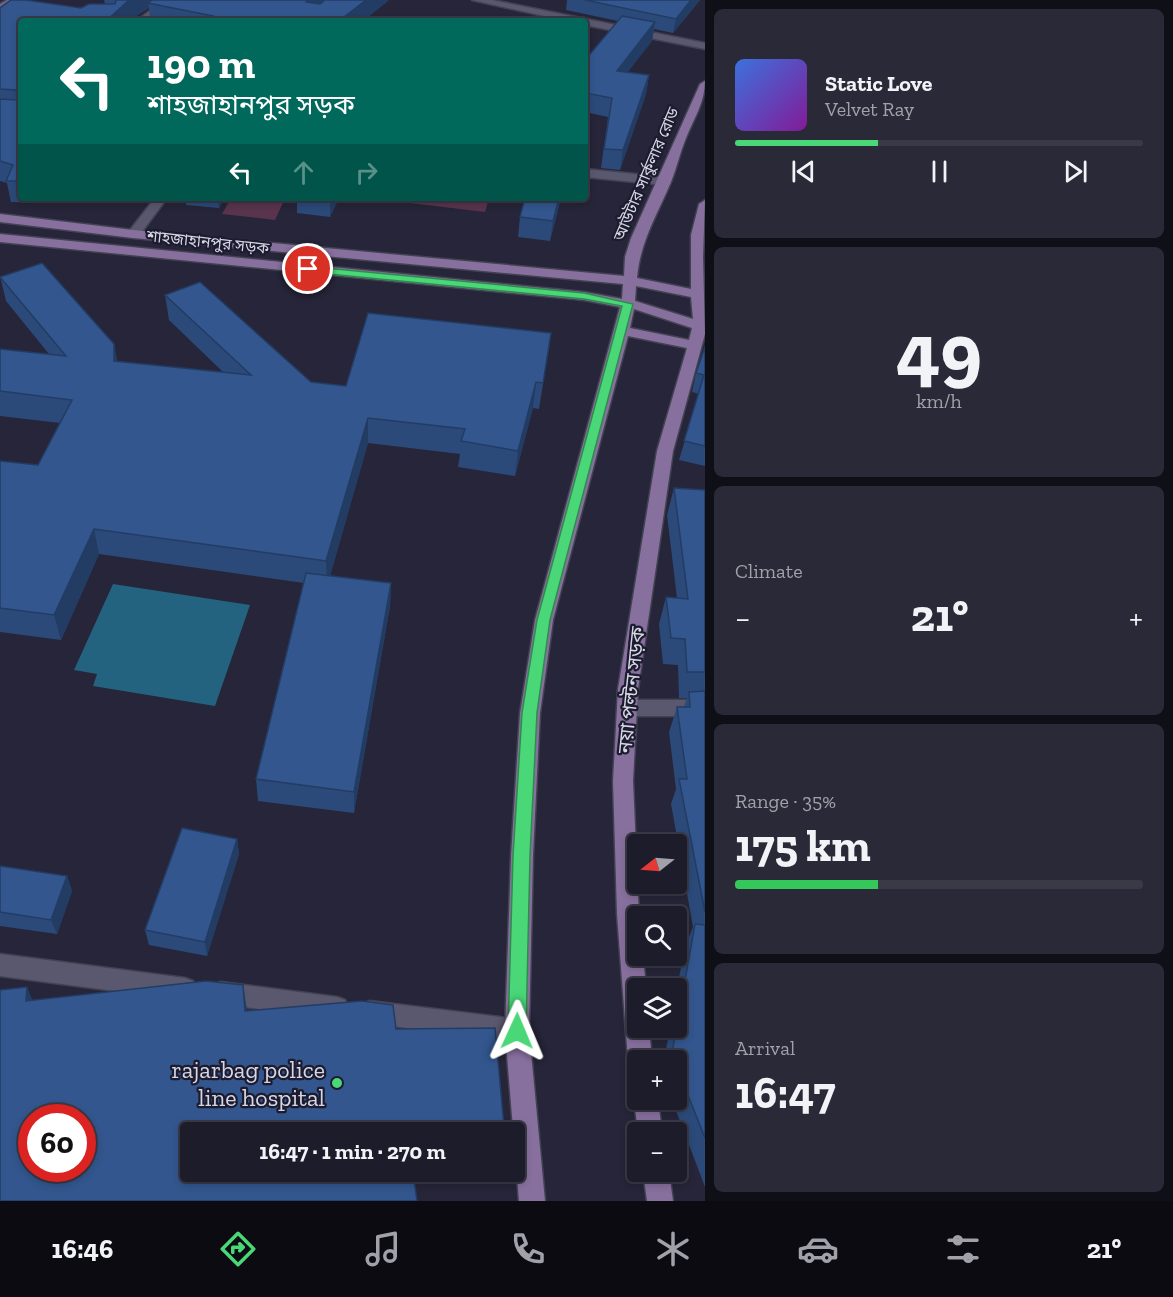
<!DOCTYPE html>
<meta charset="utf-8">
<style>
body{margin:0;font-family:"Zilla Slab","Noto Sans Bengali",serif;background:#292937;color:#f1f3f6;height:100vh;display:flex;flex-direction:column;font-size:22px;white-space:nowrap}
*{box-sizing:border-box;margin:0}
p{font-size:20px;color:#a0a1a9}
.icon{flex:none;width:33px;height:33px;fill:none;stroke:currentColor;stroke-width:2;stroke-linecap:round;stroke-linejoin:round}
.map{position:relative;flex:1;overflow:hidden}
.drawer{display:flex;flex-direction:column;gap:9px;padding:9px;background:#0f0f18;width:468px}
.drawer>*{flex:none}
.guide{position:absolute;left:18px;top:18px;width:570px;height:183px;border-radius:6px;box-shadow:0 3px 9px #0003,0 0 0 2px #3a3a47;background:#00695c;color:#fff;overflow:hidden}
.needle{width:39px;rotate:253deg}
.tools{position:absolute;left:627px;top:834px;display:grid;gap:12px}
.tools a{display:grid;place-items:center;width:60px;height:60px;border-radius:6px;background:#1c1c2b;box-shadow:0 3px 9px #0003,0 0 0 2px #3a3a47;font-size:30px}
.speed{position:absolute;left:18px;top:1104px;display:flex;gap:12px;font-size:30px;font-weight:700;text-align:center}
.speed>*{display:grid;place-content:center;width:78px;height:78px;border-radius:50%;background:#1c1c2b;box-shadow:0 3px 9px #0003,0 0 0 2px #3a3a47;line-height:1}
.speed .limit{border:9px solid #d22;background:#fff;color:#111}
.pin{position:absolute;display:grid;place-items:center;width:51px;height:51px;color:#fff;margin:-26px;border:3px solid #fff;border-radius:50%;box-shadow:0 2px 6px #0007}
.me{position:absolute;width:66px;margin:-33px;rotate:1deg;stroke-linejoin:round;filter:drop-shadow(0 0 4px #0008)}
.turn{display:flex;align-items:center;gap:21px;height:126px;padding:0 30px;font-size:27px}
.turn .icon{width:78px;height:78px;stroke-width:2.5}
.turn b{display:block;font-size:42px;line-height:51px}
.lanes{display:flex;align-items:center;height:57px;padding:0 30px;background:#0003;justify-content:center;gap:30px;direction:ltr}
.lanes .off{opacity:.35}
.big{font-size:45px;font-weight:800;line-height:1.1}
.drawer .tile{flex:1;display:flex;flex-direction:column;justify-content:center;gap:9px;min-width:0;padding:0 21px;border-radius:9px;background:#292937}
.drawer .dial{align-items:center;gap:0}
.dial b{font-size:78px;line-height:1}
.song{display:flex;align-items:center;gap:18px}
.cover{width:72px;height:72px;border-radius:9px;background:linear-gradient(135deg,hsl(220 70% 55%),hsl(290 70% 35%))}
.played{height:6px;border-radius:3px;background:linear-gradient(90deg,#49d778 35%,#3a3a47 35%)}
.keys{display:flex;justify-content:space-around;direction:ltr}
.heat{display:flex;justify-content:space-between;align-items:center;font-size:33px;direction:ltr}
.charge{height:9px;border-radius:4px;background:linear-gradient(90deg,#34c759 35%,#3a3a47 0)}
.trip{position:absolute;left:180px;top:1122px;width:345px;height:60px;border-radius:6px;background:#1c1c2b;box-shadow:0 3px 9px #0003,0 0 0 2px #3a3a47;font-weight:800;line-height:60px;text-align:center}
.tabs{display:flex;height:96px;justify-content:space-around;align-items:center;background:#0b0b11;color:#a0a1a9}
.tabs .icon{width:42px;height:42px}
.tabs .selected{color:#49d778}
.tabs b{font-size:27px;color:#f1f3f6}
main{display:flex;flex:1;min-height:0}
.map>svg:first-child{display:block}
</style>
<main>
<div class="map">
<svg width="705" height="1201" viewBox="0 0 705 1201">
<rect width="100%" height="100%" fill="#262539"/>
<!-- green -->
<g fill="#59344d">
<path d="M 231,198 L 285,198 L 275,220 L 222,214 Z"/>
<path d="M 368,198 L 489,198 L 485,212 Z"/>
</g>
<!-- water -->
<path fill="#236380" d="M 113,584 L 250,605 L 215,706 L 93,686 L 97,674 L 74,670 Z"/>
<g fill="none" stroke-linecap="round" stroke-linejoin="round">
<defs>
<g id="minor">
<path d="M 165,0 L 177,0 L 148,21 L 136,21 Z"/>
<path d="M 472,0 L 492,0 L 705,43 L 705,49 L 585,25 L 585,21 L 567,21 Z"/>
<path d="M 585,169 L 665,177 L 671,181 L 665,185 L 585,177 Z"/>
<path d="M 155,198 L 167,198 L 138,237 L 128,237 L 127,234 Z"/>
<path d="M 627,700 L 705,700 L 705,716 L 627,716 L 620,713 L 617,708 L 620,703 Z"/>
<path d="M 0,954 L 185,978 L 193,981 L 197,989 L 193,997 L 185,1000 L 0,976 Z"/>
<path d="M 221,982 L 337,997 L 345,1000 L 349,1008 L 345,1016 L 337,1019 L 221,1004 L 213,1001 L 209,993 L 213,985 Z"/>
<path d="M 370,1001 L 517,1019 L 525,1023 L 529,1031 L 525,1039 L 517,1043 L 370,1023 L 362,1020 L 358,1012 L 362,1004 Z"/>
</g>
<path id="secondary" d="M 7,0 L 19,0 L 0,11 L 0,4 Z"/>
<g id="primary">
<path d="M 705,81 C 705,102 694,118 686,138 C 680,152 677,167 671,182 C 657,215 640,242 637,278 L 691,289 L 691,235 L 699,204 L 705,200 L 703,257 L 705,334 L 673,451 L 638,689 L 633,781 L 639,916 L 638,956 L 643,956 L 646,988 L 638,988 L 638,1028 L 649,1028 L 652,1060 L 638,1060 L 638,1071 L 631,1068 L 628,1060 L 617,914 L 613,781 L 618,689 L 657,451 L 687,348 L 628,336 L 553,620 L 540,713 L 533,856 L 529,1031 L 545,1201 L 519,1201 L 505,1031 L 511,856 L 520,713 L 535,620 L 620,307 L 584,300 L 0,242 L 0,234 L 584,292 L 622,299 L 623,284 L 133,238 L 0,222 L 0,214 L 133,230 L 624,276 L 625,257 L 631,238 L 700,84 ZM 636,286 L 691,297 L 693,319 L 635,301 ZM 634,309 L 692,328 L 689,340 L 630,328 Z"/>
<path d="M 638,1091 L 638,1100 L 658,1100 L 662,1132 L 638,1132 L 634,1100 Z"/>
<path d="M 643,1172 L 669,1172 L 673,1201 L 647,1201 Z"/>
</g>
</defs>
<!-- minor casing -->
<use href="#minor" stroke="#434253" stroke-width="3"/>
<!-- secondary casing -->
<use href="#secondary" stroke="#434253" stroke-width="3"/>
<!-- primary casing -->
<use href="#primary" stroke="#434253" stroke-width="3"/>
<!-- minor -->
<use href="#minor" fill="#59586f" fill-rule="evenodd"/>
<!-- secondary -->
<use href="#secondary" fill="#706487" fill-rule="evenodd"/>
<!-- primary -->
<use href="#primary" fill="#88709e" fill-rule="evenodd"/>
</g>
<!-- wall -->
<g fill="#2b4a79">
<path d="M 104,0 L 389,0 L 363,21 L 150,21 L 149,8 L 132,18 L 21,21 L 21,198 L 56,198 L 54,203 L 11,202 L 7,183 L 0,181 L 0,8 L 81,8 L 105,4 Z"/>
<path d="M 567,0 L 700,0 L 673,33 L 654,29 L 652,41 L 627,72 L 649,75 L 646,94 L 620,170 L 601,168 L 608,117 L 585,112 L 585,60 L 618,21 L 566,10 Z"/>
<path d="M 186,198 L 224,198 L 219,208 L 186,205 Z"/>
<path d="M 297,198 L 339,198 L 330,217 L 297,213 Z"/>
<path d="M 561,198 L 550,241 L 518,237 L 520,217 Z"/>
<path d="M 0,276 L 114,344 L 117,361 L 224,373 L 169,320 L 165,295 L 311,382 L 346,386 L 551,333 L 539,409 L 533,408 L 515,476 L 458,467 L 460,454 L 368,443 L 330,576 L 391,583 L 390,606 L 354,813 L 258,801 L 256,779 L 304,583 L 99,554 L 61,640 L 0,632 L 0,461 L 38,465 L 60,423 L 0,416 L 0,349 L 49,354 L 6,301 Z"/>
<path d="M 705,347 L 705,466 L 679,460 L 699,394 L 692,392 L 696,373 Z"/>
<path d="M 674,488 L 705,490 L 705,1187 L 672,1100 L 676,1100 L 676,1060 L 664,1060 L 670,1028 L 676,1028 L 676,993 L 685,947 L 693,927 L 671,804 L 676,789 L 669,732 L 677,707 L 684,707 L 687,698 L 679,698 L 678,665 L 663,664 L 659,624 L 666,597 L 677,598 L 667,515 Z"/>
<path d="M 237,839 L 239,854 L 207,956 L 149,945 L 145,930 Z"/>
<path d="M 0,866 L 67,876 L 72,891 L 57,934 L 0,926 Z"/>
<path d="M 27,987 L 32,1000 L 247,1011 L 396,1029 L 504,1126 L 502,1132 L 190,1132 L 0,1201 Z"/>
</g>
<!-- shaded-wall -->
<g fill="#233c63">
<path d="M 129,0 L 161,0 L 148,3 L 149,8 L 129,21 L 106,21 Z"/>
<path d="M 308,0 L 332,0 L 307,21 L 306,2 Z"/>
<path d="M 366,0 L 389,0 L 363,21 L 339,21 Z"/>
<path d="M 691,0 L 700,0 L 673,33 L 676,19 Z"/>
<path d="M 655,22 L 652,41 L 614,90 L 617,71 Z"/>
<path d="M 649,75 L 646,94 L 620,170 L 623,150 Z"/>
<path d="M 218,198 L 224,198 L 219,208 Z"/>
<path d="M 332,198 L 339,198 L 330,217 L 330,202 Z"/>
<path d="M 559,198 L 561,198 L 550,241 L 553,221 Z"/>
<path d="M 114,344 L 118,369 L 114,361 Z"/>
<path d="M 536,382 L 533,408 L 515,476 L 518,451 Z"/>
<path d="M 368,418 L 368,443 L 327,587 L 326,561 Z"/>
<path d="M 94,529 L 99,554 L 61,640 L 54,615 Z"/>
<path d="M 391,583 L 390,606 L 354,813 L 354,792 Z"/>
<path d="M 237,839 L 239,854 L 207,956 L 205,942 Z"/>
<path d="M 67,876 L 72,891 L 57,934 L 51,920 Z"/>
<path d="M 243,985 L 247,1010 L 245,1011 Z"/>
<path d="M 27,987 L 37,1012 L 26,1001 Z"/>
</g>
<!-- building -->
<g fill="#32568d" stroke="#233c63" stroke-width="1.5" fill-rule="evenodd">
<path d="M 11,0 L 26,0 L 81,8 L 89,4 L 115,4 L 116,0 L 129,0 L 106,21 L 21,21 L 21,181 L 6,181 L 13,165 L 0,161 L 0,99 L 18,100 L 17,90 L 0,89 L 0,8 Z"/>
<path d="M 152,0 L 308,0 L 306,2 L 320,4 L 325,0 L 366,0 L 339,21 L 208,21 L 213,16 L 148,3 Z"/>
<path d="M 585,0 L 691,0 L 676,19 Z"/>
<path d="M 622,16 L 655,22 L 617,71 L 649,75 L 623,150 L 604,149 L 612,98 L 585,93 L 585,60 Z"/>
<path d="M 298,198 L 332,198 L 330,202 Z"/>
<path d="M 525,198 L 559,198 L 553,221 L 520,217 Z"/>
<path d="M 42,263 L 114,344 L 114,361 L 251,375 L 165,295 L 200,282 L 311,382 L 346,386 L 368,313 L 551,333 L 543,383 L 536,382 L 518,451 L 461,441 L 465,429 L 368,418 L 326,561 L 94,529 L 54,615 L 0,608 L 0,461 L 38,465 L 72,400 L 0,391 L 0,349 L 66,356 L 0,277 Z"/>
<path d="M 705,347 L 705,446 L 684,441 L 704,375 L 696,373 Z"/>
<path d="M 674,488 L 705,490 L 705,672 L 687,672 L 685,639 L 671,638 L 666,597 L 688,599 Z"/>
<path d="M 306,573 L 391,583 L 354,792 L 256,779 Z"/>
<path d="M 705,691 L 705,912 L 679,779 L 687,779 L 677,707 L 690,707 L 689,692 Z"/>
<path d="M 182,828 L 237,839 L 205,942 L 145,930 Z"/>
<path d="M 0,866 L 67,876 L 51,920 L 0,912 Z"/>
<path d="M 695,924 L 705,925 L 705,1138 L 676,1065 L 676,1060 L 675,1060 L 672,1053 Z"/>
<path d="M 206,981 L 243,985 L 245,1011 L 362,1001 L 393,1005 L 396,1029 L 495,1028 L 504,1126 L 408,1127 L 409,1132 L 190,1132 L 190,1172 L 413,1172 L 417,1201 L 0,1201 L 0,990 L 27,987 L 26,1001 ZM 32,1118 L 82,1118 L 82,1168 L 32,1168 Z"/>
</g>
<!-- route -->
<path fill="#49d778" stroke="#2f8c4e" stroke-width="1.5" d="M 304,266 L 584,293 L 633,304 L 550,620 L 537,713 L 530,856 L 526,1031 L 524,1037 L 517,1040 L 511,1037 L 508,1031 L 513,856 L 522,713 L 537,620 L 622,306 L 584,299 L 308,272 L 303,269 Z"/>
<!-- markers -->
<circle fill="#49d778" stroke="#1c1b2f" stroke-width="2" cx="337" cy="1083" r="6"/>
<g text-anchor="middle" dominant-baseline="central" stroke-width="4.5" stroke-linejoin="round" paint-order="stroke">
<!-- far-street labels -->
<g font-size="16" fill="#d6d7e4" stroke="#1c1b2f">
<text transform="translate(646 174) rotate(-67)">আউটার সার্কুলার রোড</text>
<text transform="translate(208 242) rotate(6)">শাহজাহানপুর সড়ক</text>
</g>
<!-- street labels -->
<g font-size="20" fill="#d6d7e4" stroke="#1c1b2f">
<text transform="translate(631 690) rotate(-84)">নয়া পল্টন সড়ক</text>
</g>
<!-- near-poi labels -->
<g font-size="24" fill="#d6d7e4" stroke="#1c1b2f" text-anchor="end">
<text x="325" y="1069">rajarbag police<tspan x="325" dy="28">line hospital</tspan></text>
</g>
</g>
</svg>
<div class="tools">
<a><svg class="needle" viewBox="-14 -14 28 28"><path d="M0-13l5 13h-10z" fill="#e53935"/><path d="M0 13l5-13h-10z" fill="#a0a1a9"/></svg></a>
<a><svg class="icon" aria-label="search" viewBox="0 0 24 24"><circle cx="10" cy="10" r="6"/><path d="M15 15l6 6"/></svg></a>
<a><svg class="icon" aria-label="layers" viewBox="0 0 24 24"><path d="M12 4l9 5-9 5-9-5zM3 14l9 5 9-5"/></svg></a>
<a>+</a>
<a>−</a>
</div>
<div class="speed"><div class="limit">60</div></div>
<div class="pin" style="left:308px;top:269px;background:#d93025"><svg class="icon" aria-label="arrive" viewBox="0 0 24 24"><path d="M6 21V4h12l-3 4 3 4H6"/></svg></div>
<svg class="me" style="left:517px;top:1031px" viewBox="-20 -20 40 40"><path d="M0-17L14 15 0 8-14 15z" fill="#49d778" stroke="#fff" stroke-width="4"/></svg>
<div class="trip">16:47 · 1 min · 270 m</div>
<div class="guide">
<div class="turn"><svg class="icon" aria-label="left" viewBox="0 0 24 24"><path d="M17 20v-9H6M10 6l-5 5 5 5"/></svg><div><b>190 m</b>শাহজাহানপুর সড়ক</div></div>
<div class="lanes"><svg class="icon" aria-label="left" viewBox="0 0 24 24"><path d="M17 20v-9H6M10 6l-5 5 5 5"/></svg><svg class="icon off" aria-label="ahead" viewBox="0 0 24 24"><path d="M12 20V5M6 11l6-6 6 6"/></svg><svg class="icon off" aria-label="right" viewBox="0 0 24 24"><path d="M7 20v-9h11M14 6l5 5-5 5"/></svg></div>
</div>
</div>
<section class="drawer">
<div class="tile">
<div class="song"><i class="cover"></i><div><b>Static Love</b><p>Velvet Ray</p></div></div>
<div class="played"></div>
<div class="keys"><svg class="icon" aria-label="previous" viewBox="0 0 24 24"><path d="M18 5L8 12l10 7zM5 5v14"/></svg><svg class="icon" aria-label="pause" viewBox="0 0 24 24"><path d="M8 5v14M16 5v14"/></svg><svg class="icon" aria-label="next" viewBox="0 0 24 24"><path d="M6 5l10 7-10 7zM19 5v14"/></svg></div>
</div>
<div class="tile dial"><b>49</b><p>km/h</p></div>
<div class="tile"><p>Climate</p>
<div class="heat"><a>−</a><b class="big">21°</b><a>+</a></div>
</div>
<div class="tile"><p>Range · 35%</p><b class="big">175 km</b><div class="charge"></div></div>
<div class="tile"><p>Arrival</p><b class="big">16:47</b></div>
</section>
</main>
<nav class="tabs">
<b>16:46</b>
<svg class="icon selected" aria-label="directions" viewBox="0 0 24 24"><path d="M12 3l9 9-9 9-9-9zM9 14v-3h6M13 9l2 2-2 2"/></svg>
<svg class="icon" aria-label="music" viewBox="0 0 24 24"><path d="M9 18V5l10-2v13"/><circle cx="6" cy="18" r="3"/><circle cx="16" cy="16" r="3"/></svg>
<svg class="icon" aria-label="phone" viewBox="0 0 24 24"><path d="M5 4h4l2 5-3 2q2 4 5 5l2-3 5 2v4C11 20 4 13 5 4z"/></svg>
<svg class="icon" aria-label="climate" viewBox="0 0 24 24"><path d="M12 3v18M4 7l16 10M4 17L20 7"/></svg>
<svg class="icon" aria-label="car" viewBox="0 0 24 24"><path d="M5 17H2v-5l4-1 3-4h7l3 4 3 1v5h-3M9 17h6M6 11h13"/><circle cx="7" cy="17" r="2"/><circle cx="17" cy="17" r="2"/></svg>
<svg class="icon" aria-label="filters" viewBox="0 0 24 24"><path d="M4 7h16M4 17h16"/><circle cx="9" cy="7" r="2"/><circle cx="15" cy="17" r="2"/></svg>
<b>21°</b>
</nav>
